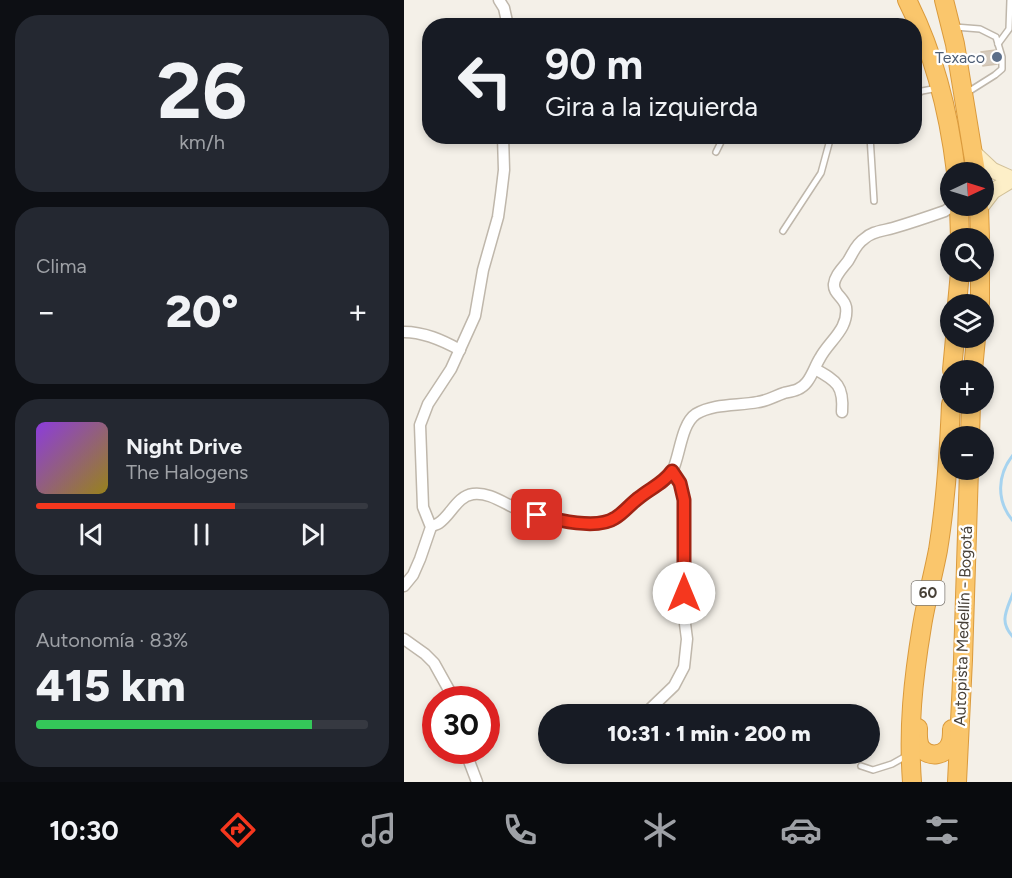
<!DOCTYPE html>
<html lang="es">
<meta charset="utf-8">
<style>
body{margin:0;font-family:Figtree,sans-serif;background:#242831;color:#f1f3f6;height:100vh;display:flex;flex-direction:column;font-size:22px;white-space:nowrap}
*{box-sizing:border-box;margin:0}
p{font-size:20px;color:#9ea1a6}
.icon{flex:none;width:33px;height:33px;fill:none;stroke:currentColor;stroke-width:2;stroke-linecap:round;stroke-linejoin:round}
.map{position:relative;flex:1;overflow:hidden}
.drawer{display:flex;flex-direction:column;gap:15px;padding:15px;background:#0d0f14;width:404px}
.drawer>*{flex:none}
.top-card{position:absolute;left:18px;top:18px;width:500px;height:126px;border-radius:24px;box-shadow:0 3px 9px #0003;background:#171b24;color:#f1f3f6;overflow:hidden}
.needle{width:39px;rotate:86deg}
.controls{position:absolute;left:536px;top:162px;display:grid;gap:12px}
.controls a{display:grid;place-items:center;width:54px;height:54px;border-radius:50%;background:#171b24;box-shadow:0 3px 9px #0003;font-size:30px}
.speed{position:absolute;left:18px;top:686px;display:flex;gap:12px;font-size:30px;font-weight:700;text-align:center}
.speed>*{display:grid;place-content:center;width:78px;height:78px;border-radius:50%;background:#171b24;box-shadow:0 3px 9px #0003;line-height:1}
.speed .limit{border:9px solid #d22;background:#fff;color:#111}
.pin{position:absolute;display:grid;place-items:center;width:51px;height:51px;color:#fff;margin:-26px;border-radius:12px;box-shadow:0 3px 9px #0006}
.me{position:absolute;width:66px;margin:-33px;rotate:0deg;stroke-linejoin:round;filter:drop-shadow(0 0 4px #0008)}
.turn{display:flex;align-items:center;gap:21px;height:126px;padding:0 24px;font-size:27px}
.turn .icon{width:78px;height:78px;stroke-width:2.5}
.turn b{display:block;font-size:42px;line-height:51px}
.big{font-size:45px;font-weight:800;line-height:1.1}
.drawer .tile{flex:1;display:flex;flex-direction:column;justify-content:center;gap:9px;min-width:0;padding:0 21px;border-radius:24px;background:#242831}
.drawer .dial{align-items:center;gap:0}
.dial b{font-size:78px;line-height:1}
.song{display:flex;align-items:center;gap:18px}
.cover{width:72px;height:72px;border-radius:9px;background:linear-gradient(135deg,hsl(270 70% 55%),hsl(50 70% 35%))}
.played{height:6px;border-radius:3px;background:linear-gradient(90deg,#f5371e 60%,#363941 60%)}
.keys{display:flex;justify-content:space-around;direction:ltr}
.heat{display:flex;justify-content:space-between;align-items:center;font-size:33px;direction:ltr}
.charge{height:9px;border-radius:4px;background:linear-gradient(90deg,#34c759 83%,#363941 0)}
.trip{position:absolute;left:134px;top:704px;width:342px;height:60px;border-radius:30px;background:#171b24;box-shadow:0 3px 9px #0003;font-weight:800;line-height:60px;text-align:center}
.menu{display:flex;height:96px;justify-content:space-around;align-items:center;background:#090b0e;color:#9ea1a6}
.menu .icon{width:42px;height:42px}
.menu .on{color:#f5371e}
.menu b{font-size:27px;color:#f1f3f6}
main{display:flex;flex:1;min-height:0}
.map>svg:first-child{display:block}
</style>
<main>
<section class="drawer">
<div class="tile dial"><b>26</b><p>km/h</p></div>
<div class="tile"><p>Clima</p>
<div class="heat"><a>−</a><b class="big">20°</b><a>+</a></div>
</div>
<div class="tile">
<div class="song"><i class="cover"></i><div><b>Night Drive</b><p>The Halogens</p></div></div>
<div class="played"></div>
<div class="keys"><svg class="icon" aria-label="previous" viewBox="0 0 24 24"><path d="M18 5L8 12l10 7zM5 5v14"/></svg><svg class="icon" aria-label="pause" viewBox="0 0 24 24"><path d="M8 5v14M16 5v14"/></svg><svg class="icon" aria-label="next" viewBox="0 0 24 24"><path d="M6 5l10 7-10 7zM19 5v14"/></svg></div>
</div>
<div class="tile"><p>Autonomía · 83%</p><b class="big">415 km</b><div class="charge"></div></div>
</section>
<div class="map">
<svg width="609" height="782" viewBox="0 0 609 782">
<rect width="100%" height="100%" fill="#f4f0e8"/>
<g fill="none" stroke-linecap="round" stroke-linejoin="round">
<!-- stream -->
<g stroke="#a6d3ef" stroke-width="3">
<path d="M 609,455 C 593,475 592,501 609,521"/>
<path d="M 609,593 C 602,612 595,621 609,637"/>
</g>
</g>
<!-- building -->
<path fill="#d5cbbe" stroke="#d0c3b1" stroke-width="1.5" d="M 591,50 L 593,64 L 579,66 L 577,52 Z"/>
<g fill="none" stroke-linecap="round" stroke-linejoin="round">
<defs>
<g id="lane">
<path d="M 551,27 L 576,29 L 592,37 L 598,57 L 598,69 L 591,75 L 564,92"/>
<path d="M 594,44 L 605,29 L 606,0"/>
<path d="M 510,96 L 518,91 L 534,88"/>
<path d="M 466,136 L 470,201"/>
<path d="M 312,152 L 320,136"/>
<path d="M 379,231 L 417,173 L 427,136"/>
<path d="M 457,766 L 469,770 L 488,764 L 504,755"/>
</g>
<g id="street">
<path d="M 95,0 L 100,8 L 104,26"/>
<path d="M 0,332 C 20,332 38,340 56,350"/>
<path d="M 411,369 C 433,381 440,386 438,412"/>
<path d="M 27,527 C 29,525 32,525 35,523 C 47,515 53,496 69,494 C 84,492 98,502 111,508 C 133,516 192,533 212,518 C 221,511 228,503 236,496 C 246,488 262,483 268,472 C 276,456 277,424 292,414 C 311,403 334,406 354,402 C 363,401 371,396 380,393 C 389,391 397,390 403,382 C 409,374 411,366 416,358 C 425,341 445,329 442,307 C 440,297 429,294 430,284 C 431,275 439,268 444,261 C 449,253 452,244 460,239 C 468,231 479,231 489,228 C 506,223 524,217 541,211 L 548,206"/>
<path d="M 0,586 L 9,575 L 16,559 L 27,527 L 19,507 L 16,425 L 24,404 L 47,369 L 71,316 L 79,270 L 94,217 L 97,195 L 100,170 L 99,136"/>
<path d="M 0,639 L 21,654 L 30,663 L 50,699"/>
<path d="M 245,710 L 270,686 L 280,667 L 283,639 L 280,616 L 280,500 L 276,483 L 268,471"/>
<path d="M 63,750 L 65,761 L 73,782"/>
</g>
<g id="secondary">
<path d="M 570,153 L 588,170 L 608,179"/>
<path d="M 579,204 L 589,191 L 609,179"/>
</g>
<g id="highway">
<path d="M 503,0 C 530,53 545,114 552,172"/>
<path d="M 540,0 L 551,44 L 572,172"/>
<path d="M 555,206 L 556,238"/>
<path d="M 575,206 L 576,238"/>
<path d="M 553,304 L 556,272"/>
<path d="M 576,304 L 576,272"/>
<path d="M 548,370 L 551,338"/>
<path d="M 569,370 L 572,338"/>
<path d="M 566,436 L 567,404"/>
<path d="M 514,728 C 514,735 513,742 517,748 C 525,758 541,756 546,744 C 548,740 548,734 548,729"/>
<path d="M 508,782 C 504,728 509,680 518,626 C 522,601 529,576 534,550 C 542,501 545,453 547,404"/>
<path d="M 553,782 L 559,660 L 565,470"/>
</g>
</defs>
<!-- lane casing -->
<use href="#lane" stroke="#bfb7ab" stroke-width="8"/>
<!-- street casing -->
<use href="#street" stroke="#bfb7ab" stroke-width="13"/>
<!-- secondary casing -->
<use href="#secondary" stroke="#d2c199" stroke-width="17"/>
<!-- highway casing -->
<use href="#highway" stroke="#da9a3c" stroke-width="20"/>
<!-- lane -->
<use href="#lane" stroke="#fff" stroke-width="5"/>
<!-- street -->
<use href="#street" stroke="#fff" stroke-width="10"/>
<!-- secondary -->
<use href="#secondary" stroke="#fdefc8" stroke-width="15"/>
<!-- highway -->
<use href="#highway" stroke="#fac66c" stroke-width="18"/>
</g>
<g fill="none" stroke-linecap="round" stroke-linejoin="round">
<defs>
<path id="route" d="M 133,515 C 153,520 193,530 211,518 C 220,513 227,503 236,497 C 247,488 260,483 268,471 L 276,483 L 280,500 L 280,593"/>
</defs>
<!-- route casing -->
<use href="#route" stroke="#9f2414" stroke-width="15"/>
<!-- route -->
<use href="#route" stroke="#f5371e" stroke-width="10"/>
</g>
<!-- markers -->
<circle fill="#5c6f8a" stroke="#fff" stroke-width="2" cx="593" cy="57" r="6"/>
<g text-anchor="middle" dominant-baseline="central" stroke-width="4.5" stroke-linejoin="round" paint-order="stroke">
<!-- shield labels -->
<rect fill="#fff" stroke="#7e7973" stroke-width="1.5" x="507.5" y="581" width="33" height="24" rx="4.5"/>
<g font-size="15" font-weight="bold" fill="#474037">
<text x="524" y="593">60</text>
</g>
<!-- service labels -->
<g font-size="16" fill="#4e5e75" stroke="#fff" text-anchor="end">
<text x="581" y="57">Texaco</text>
</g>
<!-- street labels -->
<g font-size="16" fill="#474037" stroke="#fff">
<text transform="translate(559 626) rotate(-88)">Autopista Medellín - Bogotá</text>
</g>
</g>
</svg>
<div class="controls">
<a><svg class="needle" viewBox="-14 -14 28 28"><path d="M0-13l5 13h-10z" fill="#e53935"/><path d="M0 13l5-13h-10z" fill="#9ea1a6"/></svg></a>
<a><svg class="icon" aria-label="search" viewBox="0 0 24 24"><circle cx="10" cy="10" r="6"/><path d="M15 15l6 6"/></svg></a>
<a><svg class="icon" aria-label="layers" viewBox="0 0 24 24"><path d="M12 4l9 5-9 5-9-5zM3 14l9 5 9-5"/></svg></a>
<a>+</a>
<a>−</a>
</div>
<div class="speed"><div class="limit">30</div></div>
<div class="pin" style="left:133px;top:515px;background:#d93025"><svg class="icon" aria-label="arrive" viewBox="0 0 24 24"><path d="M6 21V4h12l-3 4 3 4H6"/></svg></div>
<svg class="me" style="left:280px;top:593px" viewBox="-20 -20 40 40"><circle r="19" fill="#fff"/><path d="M0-13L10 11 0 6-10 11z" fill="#f5371e"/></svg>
<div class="trip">10:31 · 1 min · 200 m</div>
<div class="top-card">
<div class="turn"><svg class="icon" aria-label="left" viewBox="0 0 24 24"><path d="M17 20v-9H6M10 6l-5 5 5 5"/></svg><div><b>90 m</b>Gira a la izquierda</div></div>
</div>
</div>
</main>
<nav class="menu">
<b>10:30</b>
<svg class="icon on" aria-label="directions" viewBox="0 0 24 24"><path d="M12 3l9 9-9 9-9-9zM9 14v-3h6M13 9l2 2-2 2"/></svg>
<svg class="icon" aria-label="music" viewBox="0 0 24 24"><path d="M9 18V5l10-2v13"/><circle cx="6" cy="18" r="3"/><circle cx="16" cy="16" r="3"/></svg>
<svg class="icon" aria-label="phone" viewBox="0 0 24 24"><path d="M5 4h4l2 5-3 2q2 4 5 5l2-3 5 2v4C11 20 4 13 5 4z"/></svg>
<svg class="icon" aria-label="climate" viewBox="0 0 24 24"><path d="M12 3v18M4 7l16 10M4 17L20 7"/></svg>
<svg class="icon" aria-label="car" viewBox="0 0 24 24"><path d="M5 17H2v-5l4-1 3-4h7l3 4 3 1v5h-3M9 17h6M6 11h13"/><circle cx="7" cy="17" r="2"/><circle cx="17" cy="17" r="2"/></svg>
<svg class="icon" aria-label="filters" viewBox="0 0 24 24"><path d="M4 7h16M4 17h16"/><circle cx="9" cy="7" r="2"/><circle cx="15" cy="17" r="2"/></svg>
</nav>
